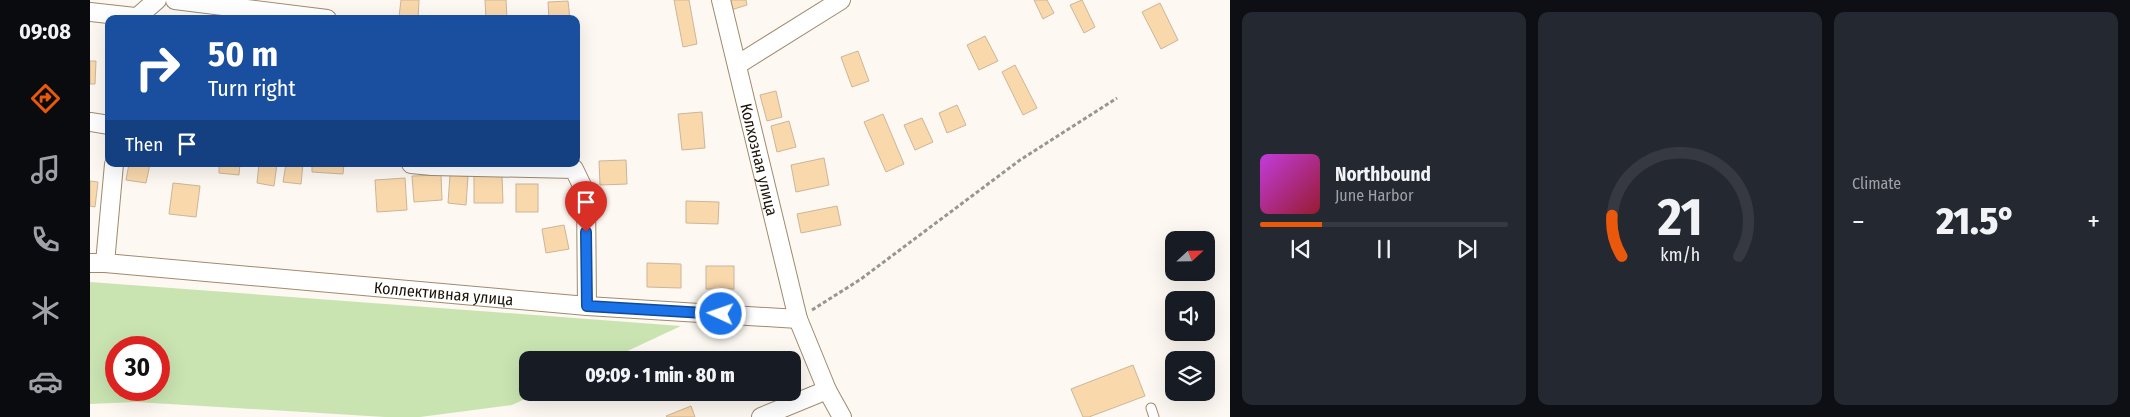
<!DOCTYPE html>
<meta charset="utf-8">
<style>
body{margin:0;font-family:"Fira Sans Condensed",sans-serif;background:#242831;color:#f1f3f6;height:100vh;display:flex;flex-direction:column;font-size:19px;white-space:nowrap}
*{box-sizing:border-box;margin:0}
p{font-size:16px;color:#9ea1a6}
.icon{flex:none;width:28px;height:28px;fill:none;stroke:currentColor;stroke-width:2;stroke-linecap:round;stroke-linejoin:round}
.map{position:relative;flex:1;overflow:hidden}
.details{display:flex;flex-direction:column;gap:12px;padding:12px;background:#0d0f14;width:900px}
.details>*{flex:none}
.banner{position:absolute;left:15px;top:15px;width:475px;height:152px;border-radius:10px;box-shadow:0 5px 20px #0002;background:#1a4fa0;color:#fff;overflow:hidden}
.needle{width:32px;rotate:68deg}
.buttons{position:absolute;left:1075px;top:231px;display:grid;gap:10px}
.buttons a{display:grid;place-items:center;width:50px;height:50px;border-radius:10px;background:#171b24;box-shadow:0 5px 20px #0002;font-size:25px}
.speed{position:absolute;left:15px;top:336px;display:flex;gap:10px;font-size:25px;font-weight:700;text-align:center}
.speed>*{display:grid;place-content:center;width:65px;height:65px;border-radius:50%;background:#171b24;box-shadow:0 5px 20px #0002;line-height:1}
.speed .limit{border:8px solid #d22;background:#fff;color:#111}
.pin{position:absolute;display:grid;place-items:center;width:42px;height:42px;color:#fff;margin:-51px -21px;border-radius:50% 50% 50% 0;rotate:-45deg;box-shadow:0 0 5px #0007}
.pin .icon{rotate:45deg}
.me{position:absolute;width:55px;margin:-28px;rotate:273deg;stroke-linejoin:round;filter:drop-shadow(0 0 4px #0008)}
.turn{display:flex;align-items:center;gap:18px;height:105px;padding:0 20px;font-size:22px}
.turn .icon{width:65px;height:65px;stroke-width:2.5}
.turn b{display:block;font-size:35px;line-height:42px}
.then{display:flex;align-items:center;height:48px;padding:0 20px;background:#0003;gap:10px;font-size:19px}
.big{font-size:38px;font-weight:800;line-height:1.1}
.details .card{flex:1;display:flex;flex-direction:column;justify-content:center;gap:8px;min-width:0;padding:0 18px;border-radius:10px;background:#242831}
.details .dial{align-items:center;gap:0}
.dial svg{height:130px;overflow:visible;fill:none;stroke:#363941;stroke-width:7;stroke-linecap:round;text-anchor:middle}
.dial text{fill:#f1f3f6;stroke:none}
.song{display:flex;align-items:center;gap:15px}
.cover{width:60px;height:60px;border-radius:8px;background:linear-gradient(135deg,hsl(290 70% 55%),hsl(350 70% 35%))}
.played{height:5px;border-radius:2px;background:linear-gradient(90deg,#ea580c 25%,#363941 25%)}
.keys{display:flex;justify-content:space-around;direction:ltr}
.heat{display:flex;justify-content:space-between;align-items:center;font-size:28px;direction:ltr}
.details .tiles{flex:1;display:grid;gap:12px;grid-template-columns:repeat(3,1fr)}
.trip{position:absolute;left:429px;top:351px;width:282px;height:50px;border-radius:10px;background:#171b24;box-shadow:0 5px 20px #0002;font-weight:800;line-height:50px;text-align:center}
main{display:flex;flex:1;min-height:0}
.tab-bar{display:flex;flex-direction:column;width:90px;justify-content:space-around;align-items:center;background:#090b0e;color:#9ea1a6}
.tab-bar .icon{width:35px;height:35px}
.tab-bar .active{color:#ea580c}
.tab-bar b{font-size:22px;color:#f1f3f6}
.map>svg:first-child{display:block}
</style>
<main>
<nav class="tab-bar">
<b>09:08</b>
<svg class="icon active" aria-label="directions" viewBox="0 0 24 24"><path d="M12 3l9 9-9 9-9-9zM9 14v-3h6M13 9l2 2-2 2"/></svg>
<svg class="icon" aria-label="music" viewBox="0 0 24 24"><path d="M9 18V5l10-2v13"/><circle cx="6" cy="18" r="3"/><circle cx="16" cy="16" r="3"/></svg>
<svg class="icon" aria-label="phone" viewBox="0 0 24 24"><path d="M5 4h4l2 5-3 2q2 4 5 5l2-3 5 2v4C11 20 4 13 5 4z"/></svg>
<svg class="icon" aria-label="climate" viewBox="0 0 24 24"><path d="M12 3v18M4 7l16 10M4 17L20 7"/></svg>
<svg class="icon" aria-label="car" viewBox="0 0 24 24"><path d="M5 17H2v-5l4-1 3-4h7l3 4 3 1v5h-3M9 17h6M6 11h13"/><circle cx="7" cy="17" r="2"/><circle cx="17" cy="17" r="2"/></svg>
</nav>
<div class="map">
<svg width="1140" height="417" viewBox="0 0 1140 417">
<rect width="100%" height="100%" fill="#fdf8f2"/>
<!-- green -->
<path fill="#c9e4b1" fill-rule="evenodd" d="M 0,282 L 591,326 L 518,360 L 438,360 L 438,392 L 448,393 L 422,405 L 330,417 L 295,417 L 46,402 L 0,404 ZM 26,348 L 69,348 L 69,390 L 26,390 Z"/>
<!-- building -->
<g fill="#f9d8ac" stroke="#ccb699">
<path d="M 311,0 L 329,0 L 328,19 L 309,17 Z"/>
<path d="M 395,0 L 416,0 L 417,19 L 396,19 Z"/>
<path d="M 584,0 L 599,0 L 607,44 L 593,47 Z"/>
<path d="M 639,0 L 656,0 L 657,5 L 641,10 Z"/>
<path d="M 944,0 L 957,0 L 964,13 L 953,19 Z"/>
<path d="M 992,0 L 1005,27 L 994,33 L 980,5 Z"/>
<path d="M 478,1 L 480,19 L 459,19 L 458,2 Z"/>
<path d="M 1070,3 L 1088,40 L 1071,49 L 1052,12 Z"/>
<path d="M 895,36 L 908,61 L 889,70 L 877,45 Z"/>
<path d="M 768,51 L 779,81 L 762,87 L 751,57 Z"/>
<path d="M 0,61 L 6,61 L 5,84 L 0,84 Z"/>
<path d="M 925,65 L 947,108 L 933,115 L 912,72 Z"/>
<path d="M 686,91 L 692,117 L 677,121 L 670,95 Z"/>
<path d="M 867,105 L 876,125 L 857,133 L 849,113 Z"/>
<path d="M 612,112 L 615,148 L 592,150 L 588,114 Z"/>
<path d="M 793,114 L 814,164 L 796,172 L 774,122 Z"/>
<path d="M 832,118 L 843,142 L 825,150 L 814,125 Z"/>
<path d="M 699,121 L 706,147 L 687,152 L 681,126 Z"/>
<path d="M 734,158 L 739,185 L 706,192 L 701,165 Z"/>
<path d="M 536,160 L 537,184 L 510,185 L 509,161 Z"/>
<path d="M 39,164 L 60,164 L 56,183 L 36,180 Z"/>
<path d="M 129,164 L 150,164 L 149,175 L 129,173 Z"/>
<path d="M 169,164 L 187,164 L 184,186 L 167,183 Z"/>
<path d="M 196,164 L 213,164 L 211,184 L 193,182 Z"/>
<path d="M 222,164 L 254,164 L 253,174 L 222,172 Z"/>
<path d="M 351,175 L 352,200 L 324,202 L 322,176 Z"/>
<path d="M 360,175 L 378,176 L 376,205 L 358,203 Z"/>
<path d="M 412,175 L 413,203 L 384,203 L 384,176 Z"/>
<path d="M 315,178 L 317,210 L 287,212 L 285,180 Z"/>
<path d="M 0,181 L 8,182 L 5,207 L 0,206 Z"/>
<path d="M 83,183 L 110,186 L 106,217 L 79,214 Z"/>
<rect x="426" y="184" width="22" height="28"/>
<path d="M 596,201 L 629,202 L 628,224 L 596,223 Z"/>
<path d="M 747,206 L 751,225 L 711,233 L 707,214 Z"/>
<path d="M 474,225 L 479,249 L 456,253 L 452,229 Z"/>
<path d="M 557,263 L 591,264 L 591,288 L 557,287 Z"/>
<rect x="616" y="266" width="28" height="23"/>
<path d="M 1043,365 L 1055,396 L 999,417 L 993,417 L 981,389 Z"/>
<path d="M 601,406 L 605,417 L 577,417 L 576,416 Z"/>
</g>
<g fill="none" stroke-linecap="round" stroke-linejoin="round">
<defs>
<path id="lane" d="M 1061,408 L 1064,417"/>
<g id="street">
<path d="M 85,0 L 237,19"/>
<path id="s1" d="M 631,0 L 708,319 L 737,390 L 752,417"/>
<path d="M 0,12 L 45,17"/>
<path d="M 45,19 L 67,0"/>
<path d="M 647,65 L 751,0"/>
<path d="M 0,122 L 19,125"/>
<path d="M 321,164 L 342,166 L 484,169 L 496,194 L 497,306"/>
<path id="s2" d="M 0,263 L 15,263 L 497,306 L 708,319"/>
<path d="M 15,263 L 24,164"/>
<path d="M 671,417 L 737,390"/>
</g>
</defs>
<!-- lane casing -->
<use href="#lane" stroke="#9f8a6e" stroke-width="11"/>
<!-- street casing -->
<use href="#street" stroke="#9f8a6e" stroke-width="20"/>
<!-- path -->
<path stroke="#9b958d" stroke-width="3" stroke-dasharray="4 2.5" stroke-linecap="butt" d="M 722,310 L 771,279 L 930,160 L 1027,98"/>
<!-- lane -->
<use href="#lane" stroke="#fff" stroke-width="9"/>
<!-- street -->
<use href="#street" stroke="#fff" stroke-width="18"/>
</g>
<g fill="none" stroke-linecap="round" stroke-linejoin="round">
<defs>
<path id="route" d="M 496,232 L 497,306 L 631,314"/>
</defs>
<!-- route casing -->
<use href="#route" stroke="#114b97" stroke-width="12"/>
<!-- route -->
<use href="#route" stroke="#1a73e8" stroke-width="9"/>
</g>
<g text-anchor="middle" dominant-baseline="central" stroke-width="4.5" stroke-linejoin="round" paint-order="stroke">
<!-- street labels -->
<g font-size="16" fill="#1c1409" stroke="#fff">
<text stroke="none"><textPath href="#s1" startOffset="164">Колхозная улица</textPath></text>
<text stroke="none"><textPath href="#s2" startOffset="355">Коллективная улица</textPath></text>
</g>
</g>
</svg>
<div class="buttons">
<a><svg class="needle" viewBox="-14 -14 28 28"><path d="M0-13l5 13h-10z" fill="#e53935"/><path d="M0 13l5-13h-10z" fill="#9ea1a6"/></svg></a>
<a><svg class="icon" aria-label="sound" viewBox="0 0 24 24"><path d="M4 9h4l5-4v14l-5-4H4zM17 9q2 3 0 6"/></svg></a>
<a><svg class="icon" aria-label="layers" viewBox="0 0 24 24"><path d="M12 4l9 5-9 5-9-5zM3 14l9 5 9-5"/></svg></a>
</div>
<div class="speed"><div class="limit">30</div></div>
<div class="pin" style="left:496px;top:232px;background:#d93025"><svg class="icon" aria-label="arrive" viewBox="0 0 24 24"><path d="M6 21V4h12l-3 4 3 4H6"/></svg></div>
<svg class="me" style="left:631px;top:314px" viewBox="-20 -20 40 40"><circle r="17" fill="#1a73e8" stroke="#fff" stroke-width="3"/><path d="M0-11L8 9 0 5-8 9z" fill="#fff"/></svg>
<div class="trip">09:09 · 1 min · 80 m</div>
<div class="banner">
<div class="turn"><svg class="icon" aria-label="right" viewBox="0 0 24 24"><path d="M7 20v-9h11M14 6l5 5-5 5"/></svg><div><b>50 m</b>Turn right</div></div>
<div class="then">Then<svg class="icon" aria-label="arrive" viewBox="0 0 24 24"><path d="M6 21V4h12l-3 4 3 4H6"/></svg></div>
</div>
</div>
<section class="details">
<div class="tiles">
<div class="card">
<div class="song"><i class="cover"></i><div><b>Northbound</b><p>June Harbor</p></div></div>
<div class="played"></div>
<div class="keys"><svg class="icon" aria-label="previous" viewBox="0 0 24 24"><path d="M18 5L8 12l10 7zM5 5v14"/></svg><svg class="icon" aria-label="pause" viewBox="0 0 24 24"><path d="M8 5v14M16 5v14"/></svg><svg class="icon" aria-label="next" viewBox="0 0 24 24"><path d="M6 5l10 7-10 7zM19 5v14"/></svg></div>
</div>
<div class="card dial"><svg viewBox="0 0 100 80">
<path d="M14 69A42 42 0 1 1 86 69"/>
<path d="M14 69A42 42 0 0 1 8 44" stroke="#ea580c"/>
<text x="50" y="56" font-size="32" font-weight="700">21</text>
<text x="50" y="72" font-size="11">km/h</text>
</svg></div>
<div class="card"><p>Climate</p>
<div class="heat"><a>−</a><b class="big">21.5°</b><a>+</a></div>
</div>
</div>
</section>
</main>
